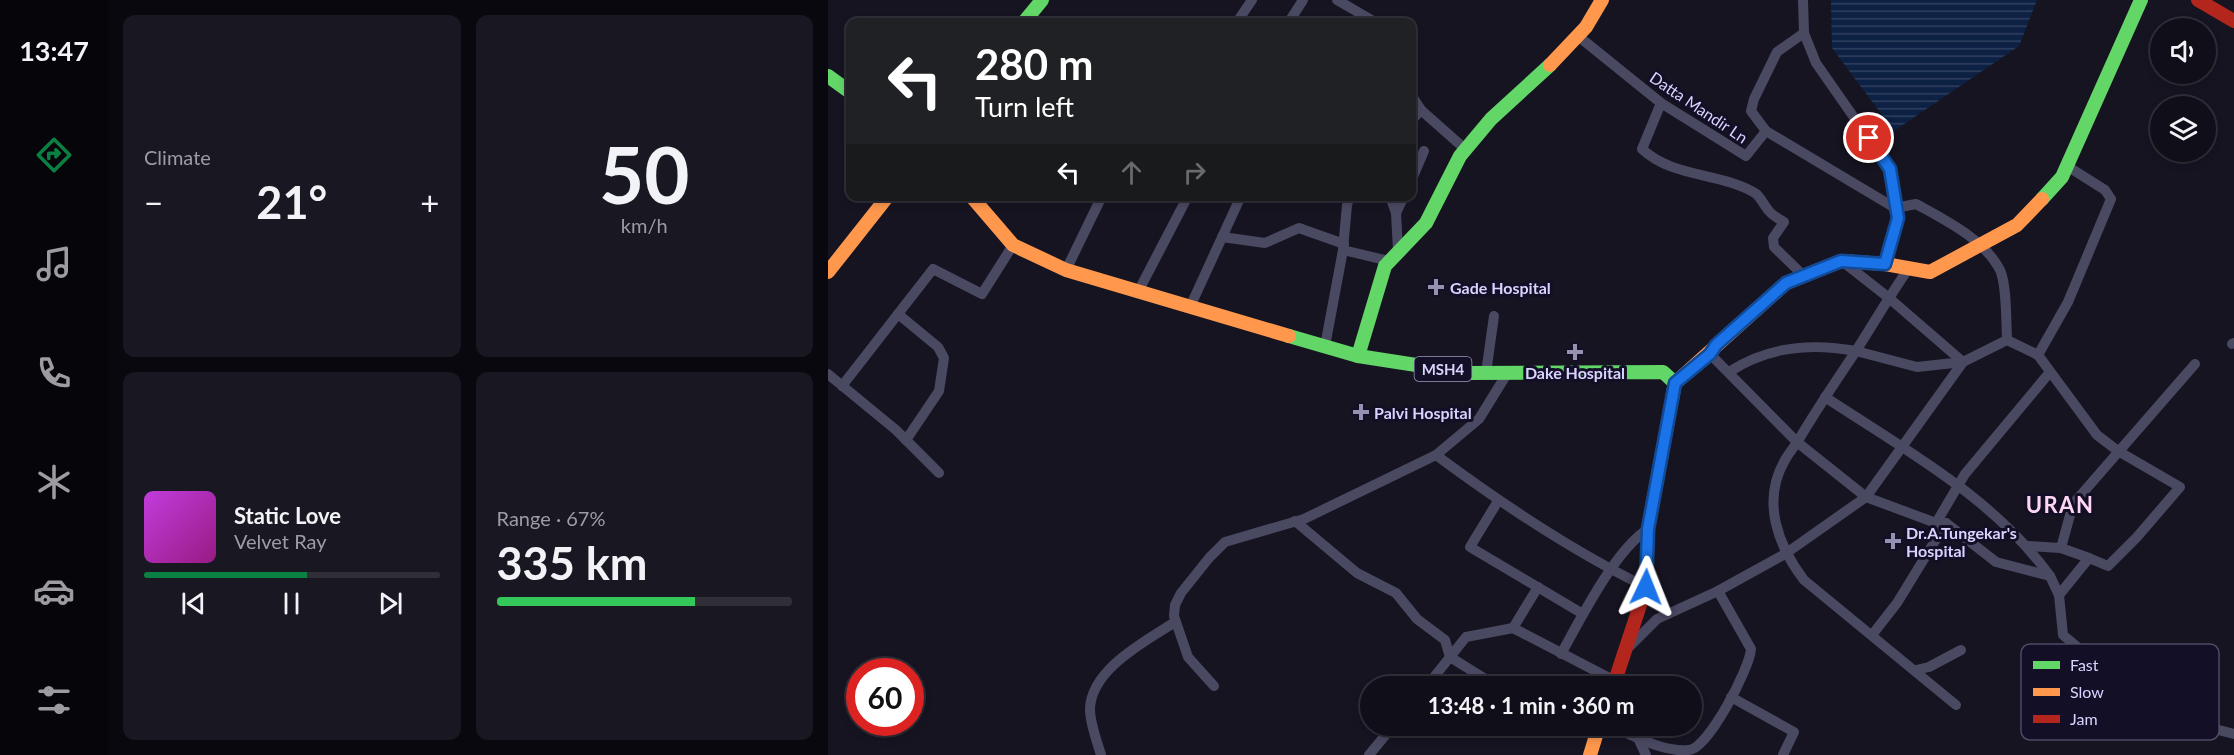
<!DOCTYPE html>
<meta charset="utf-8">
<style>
body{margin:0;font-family:Lato,sans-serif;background:#191822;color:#f1f3f6;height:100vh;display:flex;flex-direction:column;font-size:22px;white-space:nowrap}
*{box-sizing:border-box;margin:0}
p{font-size:20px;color:#9c9ca2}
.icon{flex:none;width:33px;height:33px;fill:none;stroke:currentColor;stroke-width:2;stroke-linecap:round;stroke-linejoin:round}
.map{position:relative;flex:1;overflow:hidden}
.details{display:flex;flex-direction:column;gap:15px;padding:15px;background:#09080e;width:720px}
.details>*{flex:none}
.guide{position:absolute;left:18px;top:18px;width:570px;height:183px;border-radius:12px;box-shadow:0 3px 9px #0003,0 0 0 2px #302f38;background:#202124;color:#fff;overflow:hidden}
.controls{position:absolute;left:1322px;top:18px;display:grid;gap:12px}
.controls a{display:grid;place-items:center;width:66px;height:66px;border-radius:50%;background:#100f19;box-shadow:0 3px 9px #0003,0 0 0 2px #302f38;font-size:30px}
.speed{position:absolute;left:18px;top:658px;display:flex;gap:12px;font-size:30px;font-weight:700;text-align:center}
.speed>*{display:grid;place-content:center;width:78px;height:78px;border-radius:50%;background:#100f19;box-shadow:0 3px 9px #0003,0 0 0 2px #302f38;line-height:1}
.speed .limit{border:9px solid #d22;background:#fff;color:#111}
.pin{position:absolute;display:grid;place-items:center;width:51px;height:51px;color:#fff;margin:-26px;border:3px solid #fff;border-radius:50%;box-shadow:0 2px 6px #0007}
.me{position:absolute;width:66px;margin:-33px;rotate:2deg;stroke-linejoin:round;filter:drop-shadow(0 0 4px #0008)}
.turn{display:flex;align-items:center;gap:21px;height:126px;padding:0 30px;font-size:27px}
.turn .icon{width:78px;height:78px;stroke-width:2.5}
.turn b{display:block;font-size:42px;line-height:51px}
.lanes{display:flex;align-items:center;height:57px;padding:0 30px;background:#0003;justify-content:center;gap:30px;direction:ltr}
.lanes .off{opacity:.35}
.big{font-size:45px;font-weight:700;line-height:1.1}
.details .widget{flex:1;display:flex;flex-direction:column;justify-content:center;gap:9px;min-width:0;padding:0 21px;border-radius:12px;background:#191822}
.details .dial{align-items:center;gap:0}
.dial b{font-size:78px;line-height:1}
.song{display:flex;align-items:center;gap:18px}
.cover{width:72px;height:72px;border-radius:9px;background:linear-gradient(135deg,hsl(290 70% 55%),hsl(310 70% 35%))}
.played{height:6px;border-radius:3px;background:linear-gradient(90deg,#0b8043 55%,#302f38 55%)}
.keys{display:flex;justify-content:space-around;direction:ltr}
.heat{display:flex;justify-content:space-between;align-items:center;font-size:33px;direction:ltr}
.charge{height:9px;border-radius:4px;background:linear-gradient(90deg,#34c759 67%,#302f38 0)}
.details .tiles{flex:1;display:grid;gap:15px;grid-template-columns:repeat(2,1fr)}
.trip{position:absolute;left:532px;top:676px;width:342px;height:60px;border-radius:30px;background:#100f19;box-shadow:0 3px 9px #0003,0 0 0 2px #302f38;font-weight:700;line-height:60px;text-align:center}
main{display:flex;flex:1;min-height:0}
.dock{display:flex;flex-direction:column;width:108px;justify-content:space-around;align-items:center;background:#06060a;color:#9c9ca2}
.dock .icon{width:42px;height:42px}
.dock .on{color:#0b8043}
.dock b{font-size:27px;color:#f1f3f6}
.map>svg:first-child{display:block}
</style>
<main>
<nav class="dock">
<b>13:47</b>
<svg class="icon on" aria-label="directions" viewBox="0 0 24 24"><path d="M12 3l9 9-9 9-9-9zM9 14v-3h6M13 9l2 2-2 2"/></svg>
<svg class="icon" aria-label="music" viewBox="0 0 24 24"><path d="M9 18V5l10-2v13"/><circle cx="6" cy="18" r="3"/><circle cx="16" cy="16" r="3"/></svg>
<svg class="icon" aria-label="phone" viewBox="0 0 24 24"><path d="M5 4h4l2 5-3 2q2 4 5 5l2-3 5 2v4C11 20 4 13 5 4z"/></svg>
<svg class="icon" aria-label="climate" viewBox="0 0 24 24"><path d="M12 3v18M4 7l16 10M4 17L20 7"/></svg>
<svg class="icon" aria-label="car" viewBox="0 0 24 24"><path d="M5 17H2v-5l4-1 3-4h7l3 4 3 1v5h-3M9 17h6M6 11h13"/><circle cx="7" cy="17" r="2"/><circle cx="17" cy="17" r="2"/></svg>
<svg class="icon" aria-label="filters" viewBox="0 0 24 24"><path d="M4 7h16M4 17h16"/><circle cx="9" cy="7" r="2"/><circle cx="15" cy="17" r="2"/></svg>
</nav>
<section class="details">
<div class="tiles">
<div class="widget"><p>Climate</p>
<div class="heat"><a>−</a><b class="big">21°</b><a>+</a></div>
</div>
<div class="widget dial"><b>50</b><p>km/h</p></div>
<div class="widget">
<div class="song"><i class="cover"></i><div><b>Static Love</b><p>Velvet Ray</p></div></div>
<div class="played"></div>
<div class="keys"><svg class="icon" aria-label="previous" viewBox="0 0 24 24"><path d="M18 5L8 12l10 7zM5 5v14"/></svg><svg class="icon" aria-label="pause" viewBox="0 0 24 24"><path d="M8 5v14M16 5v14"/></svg><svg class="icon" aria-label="next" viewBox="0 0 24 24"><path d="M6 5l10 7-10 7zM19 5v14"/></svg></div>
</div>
<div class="widget"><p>Range · 67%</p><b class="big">335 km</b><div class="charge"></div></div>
</div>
</section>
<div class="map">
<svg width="1406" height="755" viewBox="0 0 1406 755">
<defs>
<pattern id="water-rules" width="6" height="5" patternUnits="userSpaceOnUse" patternTransform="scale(1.5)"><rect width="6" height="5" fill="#0d2144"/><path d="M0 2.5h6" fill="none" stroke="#304060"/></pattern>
</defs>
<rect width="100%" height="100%" fill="#161421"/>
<!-- water -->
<path fill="url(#water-rules)" d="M 1003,0 L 1209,0 L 1191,46 L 1066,131 L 1004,48 Z"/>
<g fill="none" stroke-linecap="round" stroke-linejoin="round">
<!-- street -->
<g stroke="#4a4962" stroke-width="10">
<path d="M 509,0 L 547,22"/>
<path d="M 975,0 L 976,33 L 988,63 L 1062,169 L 1070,218 L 1057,264"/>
<path d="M 409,22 L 424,0"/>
<path d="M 461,22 L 475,0"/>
<path d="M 750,36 L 833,103 L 918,156 L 938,131 L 1067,208 L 1088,204 C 1117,220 1156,239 1172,270 C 1179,285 1178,322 1179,340"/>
<path d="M 584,96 L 593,110 L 637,149"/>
<path d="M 833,103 L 814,149 C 845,178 891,172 927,193 C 933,197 936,206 941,211 C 945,216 951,219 956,222 L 945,238 L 946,247 L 976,276"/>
<path d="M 584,120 L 593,110"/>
<path d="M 938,131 L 923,111 L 926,99 L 949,52 L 976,33"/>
<path d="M 584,179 L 596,151"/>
<path d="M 562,196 L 568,213"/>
<path d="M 394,237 L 437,243 L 471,228 L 516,244"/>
<path d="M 515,249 L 519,205 L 522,196"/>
<path d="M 570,251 L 568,213 L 576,196"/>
<path d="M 238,270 L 274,196"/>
<path d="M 310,292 L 360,196"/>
<path d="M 362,307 L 413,196"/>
<path d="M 70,314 L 110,347 L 116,358 L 111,391 L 78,440"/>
<path d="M 1404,344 L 1406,343"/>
<path d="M 497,346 L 515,250 L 561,261"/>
<path d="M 882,354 L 969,442 L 1038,497 L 1108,523 L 1118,523 L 1168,562 L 1222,576 L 1231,595 L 1235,635 L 1272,666 L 1359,722 L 1406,734"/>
<path d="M 901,372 C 940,346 983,343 1028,351 L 1061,298 L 1014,261"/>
<path d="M 658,373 L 666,316"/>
<path d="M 0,374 L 68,430 L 111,473"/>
<path d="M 14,386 L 105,269 L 154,294 L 185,245"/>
<path d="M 997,397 C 1077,450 1165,497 1222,576"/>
<path d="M 608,455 L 651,419 L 680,372"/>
<path d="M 670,501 L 642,547 L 755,614"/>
<path d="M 467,521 L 529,573 L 568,593 L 589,619 L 617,640 L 622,657 L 670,687"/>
<path d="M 1108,523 L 1137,474 L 1222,372"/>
<path d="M 1200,546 L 1233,548"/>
<path d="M 1261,558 L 1233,548 L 1245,504 L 1367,364"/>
<path d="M 710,587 L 685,628 L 787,681"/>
<path d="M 1231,595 L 1261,558 L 1280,566 L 1309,537 L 1352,487 L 1290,451 L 1269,435 L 1210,355 L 1240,302 L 1283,199 L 1277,190 L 1239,166"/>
<path d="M 1044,635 L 1069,603 L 1118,523"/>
<path d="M 801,647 L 829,619 L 890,591 L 957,554 L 1038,497 L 1135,362 L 1061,298 L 1080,269"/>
<path d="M 733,654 C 753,618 787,550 820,529"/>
<path d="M 1088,670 L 1101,667 L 1133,650"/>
<path d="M 386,686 L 360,657 L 346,616 L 347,605 L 353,593 L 381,558 L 397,542 L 476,519 L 608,455 C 674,504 744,551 818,587"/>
<path d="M 598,687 L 638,637 L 685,628"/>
<path d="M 903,697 L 966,732 L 955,755"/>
<path d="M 1128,705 L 976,580 C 950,546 933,501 957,460 C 961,453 966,447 970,441 C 988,410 1008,381 1028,351 L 1089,367 L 1135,362 L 1179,340 L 1210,355"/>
<path d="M 781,726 C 806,735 835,753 861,750 C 880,749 922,668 923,649 L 890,591"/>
<path d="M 809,736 L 818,755"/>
<path d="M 273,755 C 269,741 262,724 262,709 C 263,669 318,641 347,622"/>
<path d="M 541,755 L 565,726"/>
</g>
<!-- fast -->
<g stroke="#63d668" stroke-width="14">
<path d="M 196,22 L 214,0"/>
<path d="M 0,76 L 22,92"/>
<path d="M 1214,199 L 1234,177 L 1313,0"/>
<path d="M 461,336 L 530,356 L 640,373 L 835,372 L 847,383 L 844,399"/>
<path d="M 530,356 L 557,266 L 598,223 L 632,156 L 663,119 L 722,65"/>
</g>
<!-- slow -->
<g stroke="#ff974d" stroke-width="14">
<path d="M 722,65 L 758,27 L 774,0"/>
<path d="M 143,196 L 185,245 L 238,270 L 461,336"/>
<path d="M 0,272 L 60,196"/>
<path d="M 847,383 L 958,283 L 1013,261 L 1057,264 L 1102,272 L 1189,225 L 1214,199"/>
<path d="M 762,755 L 771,726"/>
</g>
<!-- jam -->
<g stroke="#b3261e" stroke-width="14">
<path d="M 1370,0 L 1406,21"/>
<path d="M 785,687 L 818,587 L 820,529 L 844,399"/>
</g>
</g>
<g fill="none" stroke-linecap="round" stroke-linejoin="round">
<defs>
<path id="route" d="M 818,587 L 820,529 L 847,383 L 882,354 L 888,345 L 958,283 L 1013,261 L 1057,264 L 1070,218 L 1062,169 L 1041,138"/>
</defs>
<!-- route casing -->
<use href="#route" stroke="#114b97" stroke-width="15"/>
<!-- route -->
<use href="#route" stroke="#1a73e8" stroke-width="10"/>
</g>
<!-- markers -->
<g fill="#9591b1" stroke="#130f26" stroke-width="2">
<path d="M605 278h6v6h6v6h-6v6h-6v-6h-6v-6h6z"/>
<path d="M744 343h6v6h6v6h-6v6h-6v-6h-6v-6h6z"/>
<path d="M530 403h6v6h6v6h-6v6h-6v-6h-6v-6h6z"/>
<path d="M1062 532h6v6h6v6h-6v6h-6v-6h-6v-6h6z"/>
</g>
<g text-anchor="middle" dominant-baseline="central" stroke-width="6" stroke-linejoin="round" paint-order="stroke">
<!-- shield labels -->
<rect fill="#130f26" stroke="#9e99be" stroke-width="1.5" x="586.5" y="357" width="57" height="24" rx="4.5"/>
<g font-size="15" font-weight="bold" fill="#d9d4ff">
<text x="615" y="369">MSH4</text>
</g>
<!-- street labels -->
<g font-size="16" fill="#d9d4ff" stroke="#130f26">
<text transform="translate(871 107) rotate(34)">Datta Mandir Ln</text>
</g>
<!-- poi labels -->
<g font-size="16" font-weight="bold" fill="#d9d4ff" stroke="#130f26" text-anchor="start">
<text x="622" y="287">Gade Hospital</text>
<text x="747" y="372" text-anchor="middle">Dake Hospital</text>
<text x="546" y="412">Palvi Hospital</text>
<text x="1078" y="532">Dr.A.Tungekar's<tspan x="1078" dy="18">Hospital</tspan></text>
</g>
<!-- district labels -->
<g font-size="22" font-weight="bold" letter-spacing="1.5" fill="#ffd6f0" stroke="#130f26">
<text x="1232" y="504">URAN</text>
</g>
</g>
<!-- legend -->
<rect x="1193" y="644" width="198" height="96" rx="9" fill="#130f26" stroke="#4e4a67" stroke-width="1.5"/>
<rect x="1205" y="661" width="27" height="8" fill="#63d668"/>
<rect x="1205" y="688" width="27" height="8" fill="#ff974d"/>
<rect x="1205" y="715" width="27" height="8" fill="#b3261e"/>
<g font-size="16" fill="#d9d4ff">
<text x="1242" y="671">Fast</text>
<text x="1242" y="698">Slow</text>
<text x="1242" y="725">Jam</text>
</g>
</svg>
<div class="controls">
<a><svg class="icon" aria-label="sound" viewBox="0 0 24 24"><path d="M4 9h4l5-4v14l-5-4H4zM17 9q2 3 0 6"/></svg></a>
<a><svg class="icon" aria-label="layers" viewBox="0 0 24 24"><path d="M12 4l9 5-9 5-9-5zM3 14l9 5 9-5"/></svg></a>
</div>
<div class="speed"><div class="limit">60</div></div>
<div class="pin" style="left:1041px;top:138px;background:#d93025"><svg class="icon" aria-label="arrive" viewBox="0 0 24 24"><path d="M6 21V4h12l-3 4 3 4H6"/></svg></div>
<svg class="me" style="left:818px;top:587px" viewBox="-20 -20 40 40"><path d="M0-17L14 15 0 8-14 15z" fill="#1a73e8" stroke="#fff" stroke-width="4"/></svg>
<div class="trip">13:48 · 1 min · 360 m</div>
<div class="guide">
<div class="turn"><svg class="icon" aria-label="left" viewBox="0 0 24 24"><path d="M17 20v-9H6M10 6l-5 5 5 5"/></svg><div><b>280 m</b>Turn left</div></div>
<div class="lanes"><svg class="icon" aria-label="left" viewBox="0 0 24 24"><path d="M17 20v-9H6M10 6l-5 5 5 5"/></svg><svg class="icon off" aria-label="ahead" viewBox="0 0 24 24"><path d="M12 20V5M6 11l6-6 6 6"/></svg><svg class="icon off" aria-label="right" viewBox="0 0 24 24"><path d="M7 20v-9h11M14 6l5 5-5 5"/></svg></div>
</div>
</div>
</main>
